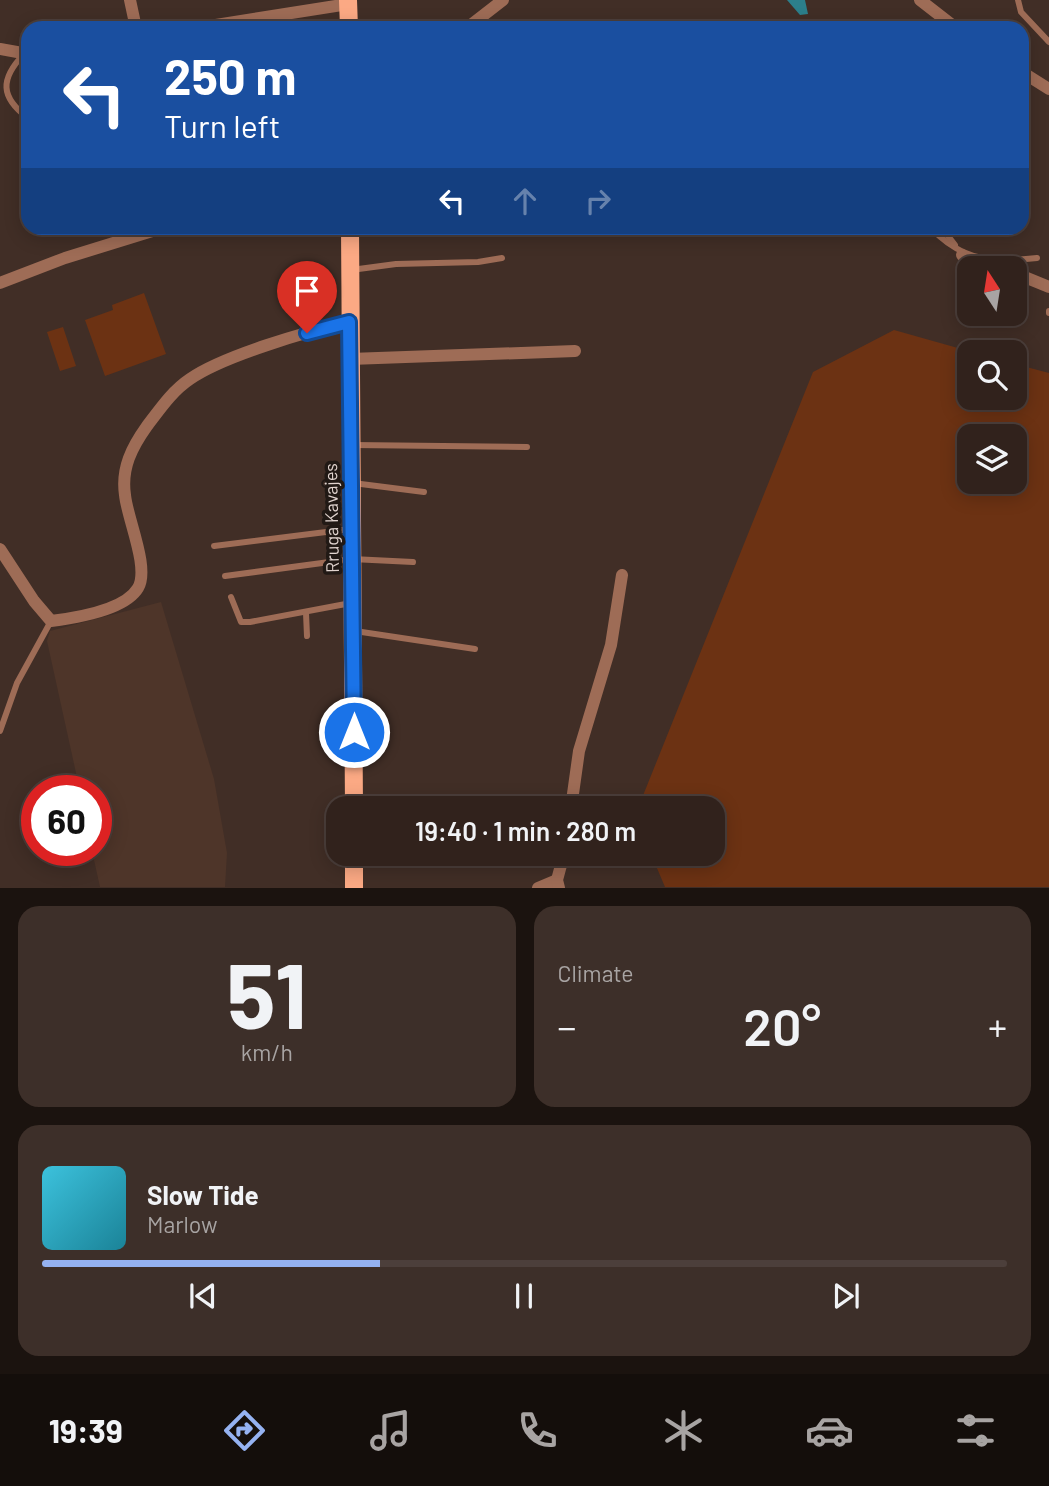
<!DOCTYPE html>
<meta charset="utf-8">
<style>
body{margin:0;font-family:Barlow,sans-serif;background:#3d2f29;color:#f1f3f6;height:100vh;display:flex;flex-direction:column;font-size:26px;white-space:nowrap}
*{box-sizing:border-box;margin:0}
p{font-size:23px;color:#a8a4a3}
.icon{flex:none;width:38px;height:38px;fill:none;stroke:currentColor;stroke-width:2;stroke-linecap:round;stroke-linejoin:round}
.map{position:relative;height:888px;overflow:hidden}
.drawer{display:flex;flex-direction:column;gap:18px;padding:18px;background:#1b130f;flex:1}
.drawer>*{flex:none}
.banner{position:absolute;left:21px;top:21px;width:1008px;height:214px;border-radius:21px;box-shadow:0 4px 18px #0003,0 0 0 2px #4c3f3b;background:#1a4fa0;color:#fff;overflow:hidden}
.needle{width:46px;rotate:348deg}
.controls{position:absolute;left:957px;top:256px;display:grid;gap:14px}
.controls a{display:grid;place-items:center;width:70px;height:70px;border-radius:14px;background:#31221c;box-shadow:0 4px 18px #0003,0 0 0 2px #4c3f3b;font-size:35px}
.speed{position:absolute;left:21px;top:775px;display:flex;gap:14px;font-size:35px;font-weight:700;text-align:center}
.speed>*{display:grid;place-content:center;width:91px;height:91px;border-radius:50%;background:#31221c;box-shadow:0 4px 18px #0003,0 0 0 2px #4c3f3b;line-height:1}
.speed .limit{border:10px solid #d22;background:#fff;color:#111}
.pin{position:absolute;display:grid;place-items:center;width:60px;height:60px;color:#fff;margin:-72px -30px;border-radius:50% 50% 50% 0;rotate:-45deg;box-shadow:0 0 7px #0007}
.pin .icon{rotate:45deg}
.me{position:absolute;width:77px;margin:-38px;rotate:0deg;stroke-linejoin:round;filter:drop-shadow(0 0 5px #0008)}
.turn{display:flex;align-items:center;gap:24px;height:147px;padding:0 28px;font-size:32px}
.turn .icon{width:91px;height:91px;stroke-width:2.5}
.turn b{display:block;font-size:49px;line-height:60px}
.lanes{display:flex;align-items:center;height:66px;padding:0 28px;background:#0003;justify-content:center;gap:35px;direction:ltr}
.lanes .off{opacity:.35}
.big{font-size:52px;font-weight:600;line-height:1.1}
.drawer .card{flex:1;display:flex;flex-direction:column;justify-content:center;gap:10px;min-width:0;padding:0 24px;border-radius:21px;background:#3d2f29}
.drawer .dial{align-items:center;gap:0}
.dial b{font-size:91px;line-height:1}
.song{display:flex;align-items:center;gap:21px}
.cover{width:84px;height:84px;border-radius:10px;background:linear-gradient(135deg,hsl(190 70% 55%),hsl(190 70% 35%))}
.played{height:7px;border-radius:4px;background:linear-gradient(90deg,#95b2f1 35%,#4c3f3b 35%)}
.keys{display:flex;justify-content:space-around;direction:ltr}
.heat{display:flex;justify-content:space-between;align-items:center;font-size:38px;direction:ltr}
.drawer .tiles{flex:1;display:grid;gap:18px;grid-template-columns:1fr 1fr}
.card:last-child{grid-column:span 2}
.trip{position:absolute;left:326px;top:796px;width:399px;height:70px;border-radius:21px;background:#31221c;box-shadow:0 4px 18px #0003,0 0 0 2px #4c3f3b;font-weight:600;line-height:70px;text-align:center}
.dock{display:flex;height:112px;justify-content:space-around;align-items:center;background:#140e0b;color:#a8a4a3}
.dock .icon{width:49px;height:49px}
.dock .active{color:#95b2f1}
.dock b{font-size:32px;color:#f1f3f6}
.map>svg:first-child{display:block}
</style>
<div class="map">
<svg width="1049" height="888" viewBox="0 0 1049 888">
<rect width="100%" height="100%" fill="#412e26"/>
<!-- built -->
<path fill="#4e3529" d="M 161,602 L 214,779 L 227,853 L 225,887 L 100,887 L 92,851 L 96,850 L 96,791 L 80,791 L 47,641 L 50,631 Z"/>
<!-- green -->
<g fill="#6c3213" fill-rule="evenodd">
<path d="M 144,293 L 166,354 L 105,376 L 85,320 L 113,310 L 112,305 Z"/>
<path d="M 63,327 L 76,366 L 60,371 L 47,332 Z"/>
<path d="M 894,330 L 972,352 L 970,352 L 970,397 L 1015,397 L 1015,364 L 1049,373 L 1049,887 L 665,887 L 651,854 L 712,854 L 712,808 L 638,808 L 813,372 ZM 970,436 L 1015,436 L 1015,481 L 970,481 Z"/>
</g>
<!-- water -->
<path fill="#2c7f8b" d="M 787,0 L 805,0 L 808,14 L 800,15 Z"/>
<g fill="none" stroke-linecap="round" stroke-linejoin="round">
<!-- service -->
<g stroke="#9e6c56" stroke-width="6">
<path d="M 1018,0 L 1021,12 L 1049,42"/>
<path d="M 24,54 C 0,79 0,97 28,118"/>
<path d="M 931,228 C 962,261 992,263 1037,258"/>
<path d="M 942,228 L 955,245"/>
<path d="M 351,270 L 396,264 L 478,262 L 502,258"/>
<path d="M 1049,311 L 1049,313"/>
<path d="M 353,445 L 527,447"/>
<path d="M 353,483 L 424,492"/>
<path d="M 214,546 L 350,529"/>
<path d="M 225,576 L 352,559 L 413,562"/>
<path d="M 231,597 L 241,622 L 250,622 L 351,603"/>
<path d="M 306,613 L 307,636"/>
<path d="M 355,631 L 475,649"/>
<path d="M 0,731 L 17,683 L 51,621"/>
</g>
<!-- minor -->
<g stroke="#9e6c56" stroke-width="12">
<path d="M 130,0 L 136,28"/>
<path d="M 920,0 L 956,28"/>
<path d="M 197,28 L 348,4"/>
<path d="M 467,28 L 503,0"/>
<path d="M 0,49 L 28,54"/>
<path d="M 1022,72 L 1049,89"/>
<path d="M 962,255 L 968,261 L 991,268"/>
<path d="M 1015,273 L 1049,287"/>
<path d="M 0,283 L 65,258 L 162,228"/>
<path d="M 350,359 L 575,351"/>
<path d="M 0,549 L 34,601 L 51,621 C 75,618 125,610 138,588 C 150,568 127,518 125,495 C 121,468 132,447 147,426 C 160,409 172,391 190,379 C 223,356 308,331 349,322"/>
<path d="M 571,808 L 579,751 L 611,645 L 622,575"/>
<path d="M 538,888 L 557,880"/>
<path d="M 559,888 L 557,880 L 564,854"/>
</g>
<!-- primary -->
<g stroke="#fba984" stroke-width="18">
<path d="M 348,0 L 349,28"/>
<path d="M 350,228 L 354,808"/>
<path d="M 354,854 L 354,888"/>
</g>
</g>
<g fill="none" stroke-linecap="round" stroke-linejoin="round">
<defs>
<path id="route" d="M 307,333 L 349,322 L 354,732"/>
</defs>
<!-- route casing -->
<use href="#route" stroke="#114b97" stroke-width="18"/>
<!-- route -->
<use href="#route" stroke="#1a73e8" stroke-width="12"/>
</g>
<g text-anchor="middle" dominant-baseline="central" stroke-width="7" stroke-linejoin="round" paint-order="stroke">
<!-- street labels -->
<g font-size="18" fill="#e1d4cf" stroke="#211915">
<text transform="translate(331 518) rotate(-91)">Rruga Kavajes</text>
</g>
</g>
</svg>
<div class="controls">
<a><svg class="needle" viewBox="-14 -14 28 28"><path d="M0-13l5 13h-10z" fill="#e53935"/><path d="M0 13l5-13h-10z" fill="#a8a4a3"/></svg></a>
<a><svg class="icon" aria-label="search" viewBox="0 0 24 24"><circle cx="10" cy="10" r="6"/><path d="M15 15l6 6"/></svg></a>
<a><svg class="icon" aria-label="layers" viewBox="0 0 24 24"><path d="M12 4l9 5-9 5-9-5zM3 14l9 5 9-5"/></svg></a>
</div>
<div class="speed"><div class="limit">60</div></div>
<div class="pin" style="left:307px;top:333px;background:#d93025"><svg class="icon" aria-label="arrive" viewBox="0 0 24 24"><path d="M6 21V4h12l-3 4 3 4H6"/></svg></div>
<svg class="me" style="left:354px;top:732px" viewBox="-20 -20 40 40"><circle r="17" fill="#1a73e8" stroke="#fff" stroke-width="3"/><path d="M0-11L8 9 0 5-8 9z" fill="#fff"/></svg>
<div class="trip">19:40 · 1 min · 280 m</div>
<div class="banner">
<div class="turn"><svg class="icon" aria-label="left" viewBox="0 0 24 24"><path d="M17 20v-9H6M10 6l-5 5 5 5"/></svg><div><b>250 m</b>Turn left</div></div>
<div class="lanes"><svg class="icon" aria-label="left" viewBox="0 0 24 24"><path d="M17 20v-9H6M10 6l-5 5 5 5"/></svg><svg class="icon off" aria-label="ahead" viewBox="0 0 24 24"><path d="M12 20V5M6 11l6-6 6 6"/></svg><svg class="icon off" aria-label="right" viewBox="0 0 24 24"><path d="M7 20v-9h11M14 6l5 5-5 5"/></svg></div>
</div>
</div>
<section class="drawer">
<div class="tiles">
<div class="card dial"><b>51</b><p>km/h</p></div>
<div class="card"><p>Climate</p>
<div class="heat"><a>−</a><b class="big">20°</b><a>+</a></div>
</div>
<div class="card">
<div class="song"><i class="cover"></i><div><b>Slow Tide</b><p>Marlow</p></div></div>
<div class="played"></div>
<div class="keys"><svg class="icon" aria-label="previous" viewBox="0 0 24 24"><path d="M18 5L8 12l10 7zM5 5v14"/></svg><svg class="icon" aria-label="pause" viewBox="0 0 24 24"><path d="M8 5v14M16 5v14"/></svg><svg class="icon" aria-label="next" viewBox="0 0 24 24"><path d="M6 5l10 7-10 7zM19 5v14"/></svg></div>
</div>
</div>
</section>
<nav class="dock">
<b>19:39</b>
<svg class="icon active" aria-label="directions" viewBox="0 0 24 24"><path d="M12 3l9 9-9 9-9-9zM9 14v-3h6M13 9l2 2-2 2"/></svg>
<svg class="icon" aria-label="music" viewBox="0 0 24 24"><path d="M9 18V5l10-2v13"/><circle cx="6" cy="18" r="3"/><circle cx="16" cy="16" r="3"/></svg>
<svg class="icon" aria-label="phone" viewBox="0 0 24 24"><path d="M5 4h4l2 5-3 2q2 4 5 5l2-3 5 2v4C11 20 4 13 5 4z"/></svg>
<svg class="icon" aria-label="climate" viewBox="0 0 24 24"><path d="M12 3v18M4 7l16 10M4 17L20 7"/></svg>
<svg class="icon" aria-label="car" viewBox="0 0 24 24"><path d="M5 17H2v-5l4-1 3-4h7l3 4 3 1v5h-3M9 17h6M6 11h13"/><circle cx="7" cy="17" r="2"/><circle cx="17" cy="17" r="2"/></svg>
<svg class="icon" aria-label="filters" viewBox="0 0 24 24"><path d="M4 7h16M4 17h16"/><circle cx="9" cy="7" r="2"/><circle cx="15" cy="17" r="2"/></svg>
</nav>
